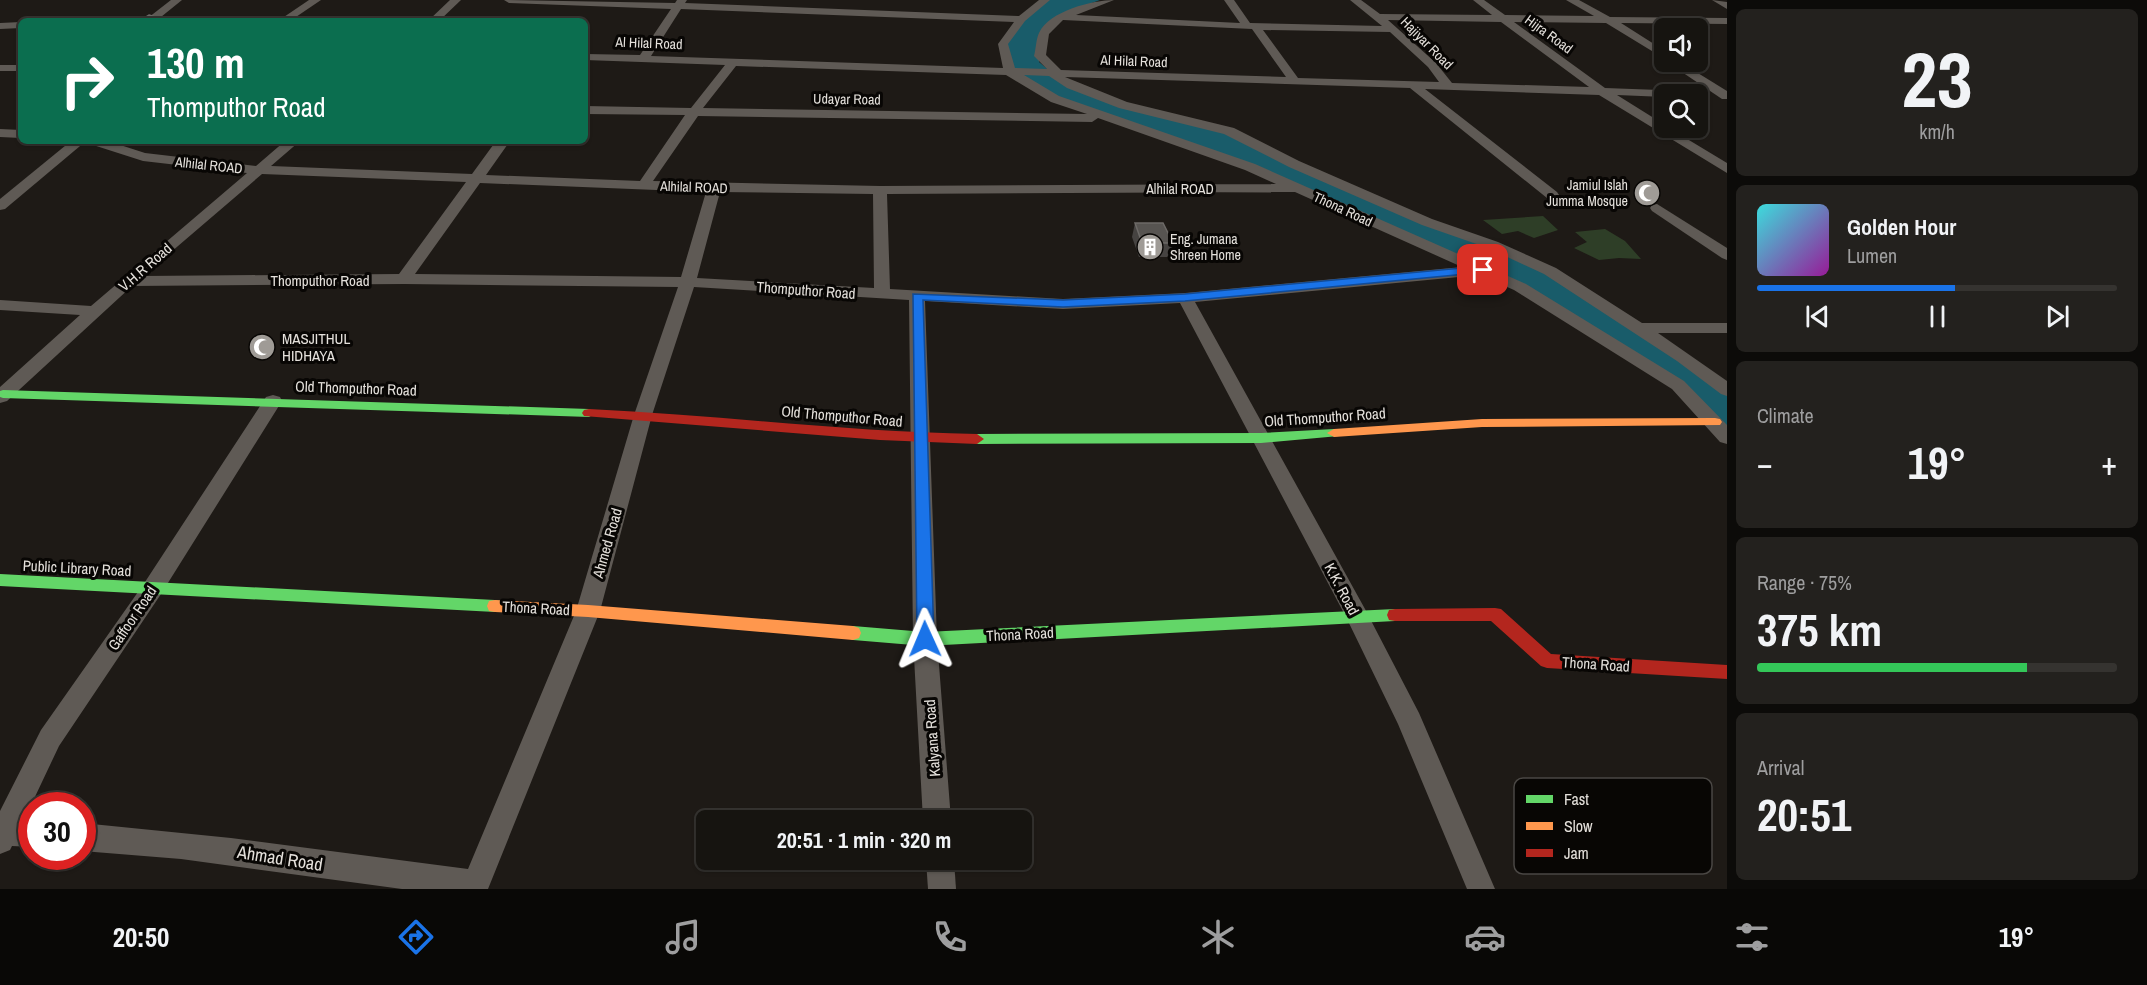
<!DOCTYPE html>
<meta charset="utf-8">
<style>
body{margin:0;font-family:"Archivo Narrow",sans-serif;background:#23211e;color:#f1f3f6;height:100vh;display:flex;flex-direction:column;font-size:22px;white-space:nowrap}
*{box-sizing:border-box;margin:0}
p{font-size:20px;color:#9e9e9f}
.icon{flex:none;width:33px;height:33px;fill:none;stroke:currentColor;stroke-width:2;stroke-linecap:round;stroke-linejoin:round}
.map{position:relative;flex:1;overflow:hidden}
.drawer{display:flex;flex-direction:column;gap:9px;padding:9px;background:#0c0b09;width:420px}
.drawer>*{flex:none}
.guide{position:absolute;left:18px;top:18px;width:570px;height:126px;border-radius:9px;box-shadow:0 2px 4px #0004,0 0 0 2px #353330;background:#0b6e4f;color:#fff;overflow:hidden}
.controls{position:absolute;left:1654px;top:18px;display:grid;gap:12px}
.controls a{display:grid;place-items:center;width:54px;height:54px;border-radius:9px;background:#161410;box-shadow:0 2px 4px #0004,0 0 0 2px #353330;font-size:30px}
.speed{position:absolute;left:18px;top:792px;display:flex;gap:12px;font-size:30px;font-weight:700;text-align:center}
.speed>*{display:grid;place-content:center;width:78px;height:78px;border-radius:50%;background:#161410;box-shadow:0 2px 4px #0004,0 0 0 2px #353330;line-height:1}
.speed .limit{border:9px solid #d22;background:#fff;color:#111}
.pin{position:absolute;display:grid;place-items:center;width:51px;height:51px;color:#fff;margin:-26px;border-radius:12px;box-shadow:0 3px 9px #0006}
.me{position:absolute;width:66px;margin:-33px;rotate:359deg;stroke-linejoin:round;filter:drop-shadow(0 0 4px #0008)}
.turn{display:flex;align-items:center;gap:21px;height:126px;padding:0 30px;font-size:27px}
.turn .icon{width:78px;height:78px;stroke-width:2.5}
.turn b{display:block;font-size:42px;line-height:51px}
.big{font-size:45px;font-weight:700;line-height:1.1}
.drawer .widget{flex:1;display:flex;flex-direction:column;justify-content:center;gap:9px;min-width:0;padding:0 21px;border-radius:9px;background:#23211e}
.drawer .dial{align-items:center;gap:0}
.dial b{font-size:78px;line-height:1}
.song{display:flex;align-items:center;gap:18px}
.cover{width:72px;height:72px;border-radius:9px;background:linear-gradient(135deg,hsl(180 70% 55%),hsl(300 70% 35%))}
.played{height:6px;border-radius:3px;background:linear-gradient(90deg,#1a73e8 55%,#353330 55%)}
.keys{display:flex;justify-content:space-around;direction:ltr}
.heat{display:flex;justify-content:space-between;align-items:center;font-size:33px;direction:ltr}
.charge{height:9px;border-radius:4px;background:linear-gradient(90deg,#34c759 75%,#353330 0)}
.trip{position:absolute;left:696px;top:810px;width:336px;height:60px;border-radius:9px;background:#161410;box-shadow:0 2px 4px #0004,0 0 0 2px #353330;font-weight:700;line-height:60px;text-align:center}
.tab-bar{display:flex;height:96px;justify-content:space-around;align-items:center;background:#090806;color:#9e9e9f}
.tab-bar .icon{width:42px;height:42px}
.tab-bar .current{color:#1a73e8}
.tab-bar b{font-size:27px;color:#f1f3f6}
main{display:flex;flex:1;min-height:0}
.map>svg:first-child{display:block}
</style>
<main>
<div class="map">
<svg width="1727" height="889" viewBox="0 0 1727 889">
<rect width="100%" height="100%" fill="#1e1a16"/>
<!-- green -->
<g fill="#2e3e27">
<path d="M 1543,216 L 1558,230 L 1534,238 L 1518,231 L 1502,234 L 1483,220 Z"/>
<path d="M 1605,229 L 1625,241 L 1641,259 L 1619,258 L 1599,260 L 1574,248 L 1587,242 L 1575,232 Z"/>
</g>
<!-- water -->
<path fill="#195c6a" d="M 1047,0 L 1100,0 L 1067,12 L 1044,33 L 1039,62 L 1062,81 L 1119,104 L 1206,124 L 1560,277 L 1727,390 L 1727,437 L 1674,382 L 1518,286 L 1291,185 L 1055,99 L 1010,69 L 1004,46 L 1021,19 Z"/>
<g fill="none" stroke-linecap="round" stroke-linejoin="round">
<!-- street -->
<g fill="#5f5a55" fill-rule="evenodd">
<path d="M 171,0 L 182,0 L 156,21 L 144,21 Z"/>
<path d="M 309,0 L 321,0 L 290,21 L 278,21 Z"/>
<path d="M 450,0 L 461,0 L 439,21 L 428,21 Z"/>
<path d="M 504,0 L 675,3 L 677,0 L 687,0 L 685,3 L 1019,16 L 1039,0 L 1050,0 L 1025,21 L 1008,44 L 1015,68 L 1047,69 L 1034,56 C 1036,49 1036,39 1039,33 C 1049,11 1093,0 1114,0 L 1076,15 L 1240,23 L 1224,0 L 1234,0 L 1250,23 L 1382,26 L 1350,0 L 1361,0 L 1380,14 L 1492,15 L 1473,0 L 1484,0 L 1505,15 L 1594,16 L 1566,0 L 1579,0 L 1610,17 L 1727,18 L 1727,24 L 1621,23 L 1665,51 L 1665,59 L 1606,23 L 1514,22 L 1605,88 L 1687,91 L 1689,94 L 1665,94 L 1665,97 L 1617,95 L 1665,125 L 1665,128 L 1669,128 L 1727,163 L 1727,173 L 1599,95 L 1425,89 L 1557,192 L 1559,195 L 1552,199 L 1547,198 L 1410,88 L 1065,77 L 1127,102 L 1234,128 L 1299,161 L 1432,219 L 1498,242 L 1556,268 L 1642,323 L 1727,323 L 1727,333 L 1658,333 L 1727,381 L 1727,396 L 1721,394 L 1677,361 L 1544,274 L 1488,248 L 1422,225 L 1289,167 L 1224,134 L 1119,108 L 1067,88 L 1049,76 L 1024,75 L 1059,96 L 1255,164 L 1526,284 L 1684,381 L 1727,425 L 1727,444 L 1720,442 L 1672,389 L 1514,290 L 1480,275 L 1195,302 L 1365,609 L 1419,713 L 1495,889 L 1467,889 L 1398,724 L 1347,619 L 1180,303 L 1063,309 L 925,301 L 937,639 L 951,820 L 923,820 L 913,639 L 909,300 L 694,287 L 652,415 L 600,611 L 488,889 L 402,889 L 181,859 L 82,851 L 82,823 L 231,838 L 468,869 L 576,611 L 634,415 L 678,287 L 404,284 L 132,286 L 7,401 L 0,403 L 0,387 L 80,315 L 0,310 L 0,300 L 91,306 L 247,173 L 143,161 L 90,144 L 88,141 L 108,141 L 145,153 L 256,166 L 285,141 L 300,141 L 271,166 L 472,174 L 496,141 L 510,141 L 486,175 L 640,181 L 685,115 L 585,114 L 585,106 L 691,108 L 725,65 L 585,60 L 585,54 L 640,55 L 671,9 L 509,3 ZM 681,9 L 1014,22 L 998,44 L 1003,68 L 651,56 ZM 1063,20 L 1252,29 L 1286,77 L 1061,70 L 1046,55 L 1049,34 ZM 1388,20 L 1501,22 L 1589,87 L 1452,83 L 1436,63 ZM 1263,30 L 1390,32 L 1428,67 L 1439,82 L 1298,78 ZM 736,66 L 1006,75 L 1051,102 L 1087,114 L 703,108 ZM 698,116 L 1092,122 L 1098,118 L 1245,170 L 1276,184 L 880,186 L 653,181 ZM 262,174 L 466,182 L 399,274 L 143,276 ZM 480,183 L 706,192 L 681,277 L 415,274 ZM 720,192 L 873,194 L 874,288 L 697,278 ZM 1295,192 L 1462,267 L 1185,293 L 1063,299 L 890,289 L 887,194 Z"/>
<path d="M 1712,0 L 1727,2 L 1727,9 Z"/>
<path d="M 21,22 L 21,28 L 0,29 L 0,23 Z"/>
<path d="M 1667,62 L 1680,62 L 1727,91 L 1727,99 L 1722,99 Z"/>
<rect x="0" y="65" width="21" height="6"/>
<path d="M 0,129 L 21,130 L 21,138 L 0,137 Z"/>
<path d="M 71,141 L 86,141 L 5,209 L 0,210 L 0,199 Z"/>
<path d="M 1657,204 L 1727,248 L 1727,260 L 1722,258 L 1652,211 L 1650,208 L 1652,205 Z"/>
<path d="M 273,395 L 280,397 L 282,401 L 161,594 L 59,746 L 24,820 L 32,820 L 32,847 L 12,846 L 10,850 L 0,854 L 0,811 L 41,730 L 145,582 L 266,397 Z"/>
<path d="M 926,860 L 954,860 L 956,889 L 928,889 Z"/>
</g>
<!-- fast -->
<g fill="#63d668" fill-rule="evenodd">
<path d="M 3,390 L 589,409 L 596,413 L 589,417 L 3,398 L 0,397 L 0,391 Z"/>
<path d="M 1334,429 L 1339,430 L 1341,433 L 1339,436 L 1261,443 L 977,444 L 970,439 L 977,434 L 1261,433 Z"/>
<path d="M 0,574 L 495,600 L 501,601 L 503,606 L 501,611 L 495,612 L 0,586 Z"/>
<path d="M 1395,609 L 1401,610 L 1403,615 L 1401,620 L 1395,621 L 925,646 L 853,640 L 847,638 L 845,633 L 847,628 L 853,626 L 925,632 Z"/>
</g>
<!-- slow -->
<g fill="#ff974d" fill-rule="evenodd">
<path d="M 1715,418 L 1720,419 L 1722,422 L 1720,425 L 1482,427 L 1334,437 L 1327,433 L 1334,429 L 1482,419 Z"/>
<path d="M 495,600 L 588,605 L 853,626 L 859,628 L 861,633 L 859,638 L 853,640 L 588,617 L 495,612 L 489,611 L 487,606 L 489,601 Z"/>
</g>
<!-- jam -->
<g fill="#b3261e" fill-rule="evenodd">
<path d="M 589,409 C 719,415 847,432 977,434 L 984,439 L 977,444 L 880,440 L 584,416 L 582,413 L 584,410 Z"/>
<path d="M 1495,608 L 1501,609 L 1551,654 L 1727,665 L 1727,679 L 1547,668 L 1541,666 L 1491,621 L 1395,621 L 1389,620 L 1387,615 L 1389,610 L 1395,609 Z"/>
</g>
</g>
<!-- wall -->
<path fill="#464341" d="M 1135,223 L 1173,243 L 1170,257 L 1139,257 L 1132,237 Z"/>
<!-- building -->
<g fill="#575451" stroke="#6d6a67" stroke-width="1.5">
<path d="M 149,15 L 168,21 L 139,21 Z"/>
<path d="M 1135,223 L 1163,223 L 1173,243 L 1142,243 Z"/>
</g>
<!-- route -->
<path fill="#1a73e8" stroke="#114b97" stroke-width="1.5" d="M 1483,266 L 1488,270 L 1487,272 L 1185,301 L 1063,307 L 923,300 L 934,639 L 931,644 L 925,646 L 919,644 L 917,639 L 913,294 L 1063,300 L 1185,294 Z"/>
<!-- icons -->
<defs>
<symbol id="mosque-disc" viewBox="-11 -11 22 22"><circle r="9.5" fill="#9f9b96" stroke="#080604"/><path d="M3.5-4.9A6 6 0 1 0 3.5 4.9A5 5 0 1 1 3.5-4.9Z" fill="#fff"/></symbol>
<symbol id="building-disc" viewBox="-11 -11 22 22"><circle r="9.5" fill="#9f9b96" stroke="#080604"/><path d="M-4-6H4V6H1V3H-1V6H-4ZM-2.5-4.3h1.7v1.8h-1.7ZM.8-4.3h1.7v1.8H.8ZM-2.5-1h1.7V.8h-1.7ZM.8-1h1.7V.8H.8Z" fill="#fff"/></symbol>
</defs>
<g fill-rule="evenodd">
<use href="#mosque-disc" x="1632" y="178" width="30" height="30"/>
<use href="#building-disc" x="1135" y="232" width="30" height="30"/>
<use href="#mosque-disc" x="247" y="332" width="30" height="30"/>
</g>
<g text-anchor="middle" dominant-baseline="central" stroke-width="6" stroke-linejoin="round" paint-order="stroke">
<!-- far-street labels -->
<g font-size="14" fill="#e4e0db" stroke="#080604">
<text transform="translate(1549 34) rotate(36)">Hijra Road</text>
<text transform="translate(649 43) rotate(2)">Al Hilal Road</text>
<text transform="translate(1427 43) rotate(45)">Hajiyar Road</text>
<text transform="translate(1134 61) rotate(2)">Al Hilal Road</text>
<text transform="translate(847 99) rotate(1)">Udayar Road</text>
<text transform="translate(209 165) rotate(6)">Alhilal ROAD</text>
<text transform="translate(694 187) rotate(2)">Alhilal ROAD</text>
<text x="1180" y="189">Alhilal ROAD</text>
<text transform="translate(1343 209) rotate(25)">Thona Road</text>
</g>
<!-- far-poi labels -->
<g font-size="14" fill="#e4e0db" stroke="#080604" text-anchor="end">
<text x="1628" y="185">Jamiul Islah<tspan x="1628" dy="16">Jumma Mosque</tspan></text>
<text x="1170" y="239" text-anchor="start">Eng. Jumana<tspan x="1170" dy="16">Shreen Home</tspan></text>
</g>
<!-- street labels -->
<g font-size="15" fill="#e4e0db" stroke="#080604">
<text transform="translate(145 267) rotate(-41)">V.H.R Road</text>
<text x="320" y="280">Thomputhor Road</text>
<text transform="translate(806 290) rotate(4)">Thomputhor Road</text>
<text transform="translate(356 388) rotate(2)">Old Thomputhor Road</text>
<text transform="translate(842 416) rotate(5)">Old Thomputhor Road</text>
<text transform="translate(1325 417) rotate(-4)">Old Thomputhor Road</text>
<text transform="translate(607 543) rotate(-74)">Ahmed Road</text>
<text transform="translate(77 568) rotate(3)">Public Library Road</text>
<text transform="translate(1342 589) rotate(62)">K.K. Road</text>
<text transform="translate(536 608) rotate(3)">Thona Road</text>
<text transform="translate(132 618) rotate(-56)">Gaffoor Road</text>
<text transform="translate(1020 634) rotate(-3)">Thona Road</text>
<text transform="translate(1596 664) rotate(4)">Thona Road</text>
<text transform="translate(932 738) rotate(-94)">Kalyana Road</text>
</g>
<!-- poi labels -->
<g font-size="15" fill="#e4e0db" stroke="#080604" text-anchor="start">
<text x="282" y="338">MASJITHUL<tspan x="282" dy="17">HIDHAYA</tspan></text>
</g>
<!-- near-street labels -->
<g font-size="18" fill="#e4e0db" stroke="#080604">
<text transform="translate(280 858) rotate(9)">Ahmad Road</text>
</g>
</g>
<!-- legend -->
<rect x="1514" y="778" width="198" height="96" rx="9" fill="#080604" stroke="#4a4744" stroke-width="1.5"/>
<rect x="1526" y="795" width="27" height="8" fill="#63d668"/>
<rect x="1526" y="822" width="27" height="8" fill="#ff974d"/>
<rect x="1526" y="849" width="27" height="8" fill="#b3261e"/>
<g font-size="16" fill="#e4e0db">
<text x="1564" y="805">Fast</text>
<text x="1564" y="832">Slow</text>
<text x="1564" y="859">Jam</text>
</g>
</svg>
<div class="controls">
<a><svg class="icon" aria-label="sound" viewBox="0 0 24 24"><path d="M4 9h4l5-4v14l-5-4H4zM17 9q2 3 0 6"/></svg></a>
<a><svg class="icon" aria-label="search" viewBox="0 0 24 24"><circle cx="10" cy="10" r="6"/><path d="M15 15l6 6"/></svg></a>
</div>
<div class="speed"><div class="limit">30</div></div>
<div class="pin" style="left:1483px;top:270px;background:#d93025"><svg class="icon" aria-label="arrive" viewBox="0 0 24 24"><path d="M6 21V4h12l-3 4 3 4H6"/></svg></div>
<svg class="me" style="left:925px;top:639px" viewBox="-20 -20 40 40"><path d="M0-17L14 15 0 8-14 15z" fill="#1a73e8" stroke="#fff" stroke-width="4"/></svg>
<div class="trip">20:51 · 1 min · 320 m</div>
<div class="guide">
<div class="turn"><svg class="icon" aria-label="right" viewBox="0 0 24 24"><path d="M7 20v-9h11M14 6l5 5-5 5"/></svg><div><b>130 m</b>Thomputhor Road</div></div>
</div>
</div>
<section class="drawer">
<div class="widget dial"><b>23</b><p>km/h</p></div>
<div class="widget">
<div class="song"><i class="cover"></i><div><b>Golden Hour</b><p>Lumen</p></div></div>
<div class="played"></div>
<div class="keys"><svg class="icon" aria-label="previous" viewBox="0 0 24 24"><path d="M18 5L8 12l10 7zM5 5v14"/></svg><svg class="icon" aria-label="pause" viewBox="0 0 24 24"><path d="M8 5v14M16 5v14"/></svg><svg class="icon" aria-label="next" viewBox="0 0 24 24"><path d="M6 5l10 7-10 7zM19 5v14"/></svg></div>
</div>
<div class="widget"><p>Climate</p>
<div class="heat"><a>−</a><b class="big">19°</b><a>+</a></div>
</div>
<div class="widget"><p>Range · 75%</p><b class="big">375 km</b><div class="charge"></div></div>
<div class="widget"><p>Arrival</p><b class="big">20:51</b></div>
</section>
</main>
<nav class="tab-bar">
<b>20:50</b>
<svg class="icon current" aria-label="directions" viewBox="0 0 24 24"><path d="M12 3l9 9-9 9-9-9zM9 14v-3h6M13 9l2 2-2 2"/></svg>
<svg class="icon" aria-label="music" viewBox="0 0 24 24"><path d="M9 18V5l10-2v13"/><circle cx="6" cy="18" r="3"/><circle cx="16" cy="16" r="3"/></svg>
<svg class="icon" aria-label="phone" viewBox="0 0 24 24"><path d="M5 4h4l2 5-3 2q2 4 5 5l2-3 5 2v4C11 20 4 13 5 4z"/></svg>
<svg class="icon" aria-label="climate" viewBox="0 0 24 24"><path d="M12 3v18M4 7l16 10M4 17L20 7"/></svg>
<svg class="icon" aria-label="car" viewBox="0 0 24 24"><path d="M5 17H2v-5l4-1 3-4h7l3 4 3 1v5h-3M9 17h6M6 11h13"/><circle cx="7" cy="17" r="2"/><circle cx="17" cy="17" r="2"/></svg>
<svg class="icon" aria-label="filters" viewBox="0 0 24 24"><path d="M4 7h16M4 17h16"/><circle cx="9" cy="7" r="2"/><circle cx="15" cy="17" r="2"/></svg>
<b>19°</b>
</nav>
